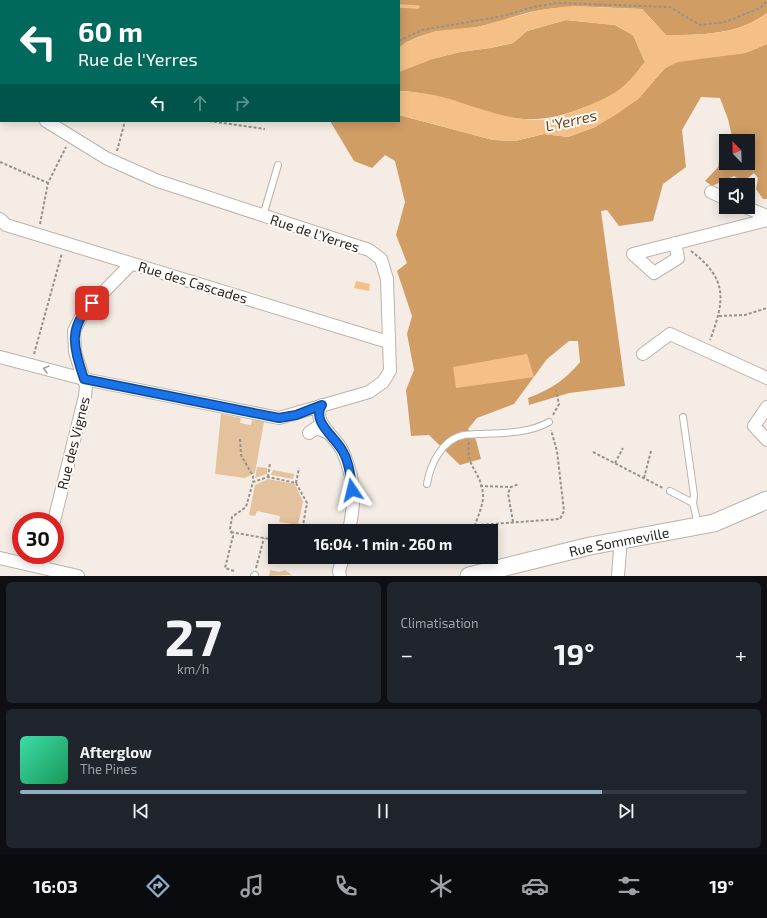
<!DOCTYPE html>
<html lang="fr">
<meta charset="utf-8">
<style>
body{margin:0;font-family:"Exo 2",sans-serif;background:#20242c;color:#f1f3f6;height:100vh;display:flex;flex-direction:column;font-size:15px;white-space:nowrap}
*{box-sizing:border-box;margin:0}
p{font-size:13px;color:#9ea1a6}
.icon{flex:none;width:22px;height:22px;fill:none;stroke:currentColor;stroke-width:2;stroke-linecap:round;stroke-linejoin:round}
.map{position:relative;height:576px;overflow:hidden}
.drawer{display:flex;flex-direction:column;gap:6px;padding:6px;background:#0d0f14;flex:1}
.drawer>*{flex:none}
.hud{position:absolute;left:0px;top:0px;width:400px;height:122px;box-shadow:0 2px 10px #0003;background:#00695c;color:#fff;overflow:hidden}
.needle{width:26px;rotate:337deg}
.buttons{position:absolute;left:719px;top:134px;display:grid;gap:8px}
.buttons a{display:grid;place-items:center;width:36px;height:36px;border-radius:0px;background:#171b24;box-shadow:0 2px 10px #0003;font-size:20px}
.speed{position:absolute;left:12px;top:512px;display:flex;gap:8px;font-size:20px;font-weight:700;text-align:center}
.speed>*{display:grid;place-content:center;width:52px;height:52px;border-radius:50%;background:#171b24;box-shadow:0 2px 10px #0003;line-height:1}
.speed .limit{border:6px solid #d22;background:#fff;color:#111}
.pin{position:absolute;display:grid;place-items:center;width:34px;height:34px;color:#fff;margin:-17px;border-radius:8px;box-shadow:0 2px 6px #0006}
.me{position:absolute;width:44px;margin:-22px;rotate:350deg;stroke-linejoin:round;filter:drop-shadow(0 0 3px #0008)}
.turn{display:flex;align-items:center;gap:14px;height:84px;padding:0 12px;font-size:18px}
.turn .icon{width:52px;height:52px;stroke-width:2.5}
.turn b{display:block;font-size:28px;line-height:34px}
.lanes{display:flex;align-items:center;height:38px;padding:0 12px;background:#0003;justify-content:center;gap:20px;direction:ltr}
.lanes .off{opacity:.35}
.big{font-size:30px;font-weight:700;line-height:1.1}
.drawer .card{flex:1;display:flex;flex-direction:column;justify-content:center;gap:6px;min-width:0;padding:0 14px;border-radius:6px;background:#20242c}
.drawer .dial{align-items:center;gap:0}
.dial b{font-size:52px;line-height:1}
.song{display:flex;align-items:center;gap:12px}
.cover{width:48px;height:48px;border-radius:6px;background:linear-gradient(135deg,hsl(160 70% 55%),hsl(150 70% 35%))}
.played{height:4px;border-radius:2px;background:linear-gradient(90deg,#90aec8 80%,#363941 80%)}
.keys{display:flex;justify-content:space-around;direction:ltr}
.heat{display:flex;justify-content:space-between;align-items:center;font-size:22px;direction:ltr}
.drawer .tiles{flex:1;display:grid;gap:6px;grid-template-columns:1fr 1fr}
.card:last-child{grid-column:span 2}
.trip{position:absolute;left:268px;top:524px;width:230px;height:40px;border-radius:0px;background:#171b24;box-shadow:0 2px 10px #0003;font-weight:700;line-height:40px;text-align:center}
.tabs{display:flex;height:64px;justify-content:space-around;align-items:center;background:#090b0e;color:#9ea1a6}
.tabs .icon{width:28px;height:28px}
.tabs .current{color:#90aec8}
.tabs b{font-size:18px;color:#f1f3f6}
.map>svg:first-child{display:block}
</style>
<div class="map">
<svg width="767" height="576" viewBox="0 0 767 576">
<rect width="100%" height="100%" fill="#f5ede5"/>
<!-- green -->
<g fill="#e4c29e">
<path d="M 221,414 L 241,418 L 240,423 L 251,425 L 252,420 L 264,422 L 255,473 L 245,478 L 215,474 Z"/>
<path d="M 257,467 L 267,468 L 267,474 L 255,478 Z"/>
<path d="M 273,470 L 294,474 L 293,479 L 271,475 Z"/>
<path d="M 268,479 L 295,484 L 303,502 L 298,525 L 279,522 L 280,516 L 257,511 L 255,516 L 249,515 L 255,485 Z"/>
<path d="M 270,570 L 279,572 L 285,570 L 292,575 L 269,576 Z"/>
</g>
<!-- forest -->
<g fill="#d09d65">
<path d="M 24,0 L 767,0 L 767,13 C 738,35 701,35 666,35 L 642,9 C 609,8 575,4 542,10 C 520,13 499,23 477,27 C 450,32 422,29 399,48 L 399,1 Z"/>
<path d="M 566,20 L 615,25 L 633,35 L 645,62 C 638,70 633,79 625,86 C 614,96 602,101 588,106 C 557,118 533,124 499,115 C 465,107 435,92 399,91 L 399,72 L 400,71 L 432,59 L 460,52 L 490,48 L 513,43 L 527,31 Z"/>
<path d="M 767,44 L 767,199 L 763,199 L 756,189 L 758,178 L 754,173 L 743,182 L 734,176 L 712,186 L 705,181 L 718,167 L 721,149 L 726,149 L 726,163 L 748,163 L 748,141 L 733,141 L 728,119 L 720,98 L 701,97 L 682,130 L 686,167 L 663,184 L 653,221 L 619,226 L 607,210 L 601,211 L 625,386 L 569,393 L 529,405 L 528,398 C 551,389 564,381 580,362 L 578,341 L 569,341 L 547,359 L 514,404 L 477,418 L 468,429 L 476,440 L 481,459 L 460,465 L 429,435 L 411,436 L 406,390 L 414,370 L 407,334 L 412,316 L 397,271 L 407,263 L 396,235 L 405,202 L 395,161 L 385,155 L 372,168 L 354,161 L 330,121 L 399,121 L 399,115 L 493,140 L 515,141 L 544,134 L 568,137 L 595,127 L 638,99 L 665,68 L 678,61 L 745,53 Z"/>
</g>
<!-- water -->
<g fill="#f5c087">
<path d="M 572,6 L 642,9 L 666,35 C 701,35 739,35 767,13 L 767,44 L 745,53 L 678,62 L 665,68 L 638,99 L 617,114 L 595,127 L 568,137 L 544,134 L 515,141 L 493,140 L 399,115 L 399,91 C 416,92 433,94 450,99 C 478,108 506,119 535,120 C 552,120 567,114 582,108 C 615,95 623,90 645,62 L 633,35 L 615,25 L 566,20 L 527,31 L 513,43 L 490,48 L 460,52 L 432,59 L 399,72 L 399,48 L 406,42 L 435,31 L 477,27 L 540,10 Z"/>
<path d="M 356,281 L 370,284 L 369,291 L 354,288 Z"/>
<path d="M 527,354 L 534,377 L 456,388 L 453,367 Z"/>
</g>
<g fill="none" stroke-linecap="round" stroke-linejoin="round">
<!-- stream -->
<g stroke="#f5c087" stroke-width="3.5">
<path d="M 315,0 L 330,1"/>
<path d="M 399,6 L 418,7"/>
</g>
<defs>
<g id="lane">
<path d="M 263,216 L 278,165"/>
<path d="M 683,417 L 694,495 L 693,503 L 698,524"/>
<path d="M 427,484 C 430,465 442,439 464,435 C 467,434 472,435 476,434 C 499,433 528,434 549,422"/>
<path d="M 670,491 L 693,503"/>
<path d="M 254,576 L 255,575"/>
</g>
<g id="street">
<path d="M 0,91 L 1,91"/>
<path d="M 711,192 L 726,199"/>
<path d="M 745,207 L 767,216"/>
<path d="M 0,219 L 6,225 L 388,342"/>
<path d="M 675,243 L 678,258 L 654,273 L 633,254 L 767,220"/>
<path d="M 643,354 L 670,334 L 767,378"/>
<path d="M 0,357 L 84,379 L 279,418 L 369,392 L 383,382 L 390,371 L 387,279 L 381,259 L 369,250 L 158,181 L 106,158 L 46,121"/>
<path d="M 322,405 C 310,422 337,437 343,452 C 346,459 349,468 351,476 C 355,498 353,509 349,531"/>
<path d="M 767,407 L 754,426 L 767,440"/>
<path d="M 309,433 L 316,428 L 329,433"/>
<path d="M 54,521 L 85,396 L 86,386 L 75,352 L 74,331 L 83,313 L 131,264"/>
<path d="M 618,541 L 620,550 L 618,576"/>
<path d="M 0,558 L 78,576"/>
<path d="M 42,567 L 45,555"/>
<path d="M 340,576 L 339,571 L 343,557"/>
</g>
<g id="secondary">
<path id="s1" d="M 469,576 L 590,546 L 714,523 L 767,500"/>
</g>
</defs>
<!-- lane casing -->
<use href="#lane" stroke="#bab3ab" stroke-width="8"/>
<!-- street casing -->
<use href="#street" stroke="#bab3ab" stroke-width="14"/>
<!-- secondary casing -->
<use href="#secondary" stroke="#bab3ab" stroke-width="19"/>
<!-- path -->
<g stroke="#97928c" stroke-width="2" stroke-dasharray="3 2" stroke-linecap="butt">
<path d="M 33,0 L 34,1"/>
<path d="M 399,41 L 422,30 L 503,16 L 533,7 L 557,3 L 670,7 L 700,25 L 725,22 L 760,8 L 767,1"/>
<path d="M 209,121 L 265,129"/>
<path d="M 117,151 L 125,121"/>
<path d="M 0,162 L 48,183"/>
<path d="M 40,224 L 48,183 L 66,147"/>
<path d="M 691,251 C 728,279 725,300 710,340"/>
<path d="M 719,316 L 745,315 L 767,308"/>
<path d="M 34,354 L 62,253"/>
<path d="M 553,415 L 559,404 L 556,390"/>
<path d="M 240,439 L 241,455 L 253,476 L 253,482"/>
<path d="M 469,442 C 465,467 481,471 483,494 C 484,503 478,516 475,525"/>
<path d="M 593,452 L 663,488"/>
<path d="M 615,463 L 623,448"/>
<path d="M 268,477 L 270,463"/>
<path d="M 644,478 L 651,451"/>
<path d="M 296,483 L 299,468"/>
<path d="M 480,486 L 511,487"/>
<path d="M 513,522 L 508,493 L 511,487 L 519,484"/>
<path d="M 446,531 L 447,525 L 465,526 L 560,519 L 564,511 L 557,451 L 551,430"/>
<path d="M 231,532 L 275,540"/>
<path d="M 256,568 L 264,538"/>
<path d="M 234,571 L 225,568 L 233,536 L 230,529 L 232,517 L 246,507 L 253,482 L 268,477 L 296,483 L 307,503 L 302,531"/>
</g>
<!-- lane -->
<use href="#lane" stroke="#fff" stroke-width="6"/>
<!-- street -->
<use href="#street" stroke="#fff" stroke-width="12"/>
<!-- secondary -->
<use href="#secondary" stroke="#fff" stroke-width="17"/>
</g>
<!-- one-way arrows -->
<defs><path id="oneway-chevron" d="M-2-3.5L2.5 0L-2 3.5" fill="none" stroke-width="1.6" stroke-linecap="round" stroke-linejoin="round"/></defs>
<use stroke="#9f9e9c" href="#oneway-chevron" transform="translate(46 369) rotate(-165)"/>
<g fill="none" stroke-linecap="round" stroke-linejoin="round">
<defs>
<path id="route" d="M 92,303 C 67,329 74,347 84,379 L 279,418 L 296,415 L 322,405 C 311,421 334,436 342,450 C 349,461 351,477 352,490"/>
</defs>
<!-- route casing -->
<use href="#route" stroke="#114b97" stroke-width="10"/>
<!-- route -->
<use href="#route" stroke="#1a73e8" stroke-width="7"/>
</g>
<g text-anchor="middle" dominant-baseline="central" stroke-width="4" stroke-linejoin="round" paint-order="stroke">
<!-- street labels -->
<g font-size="14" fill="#292724" stroke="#fffbf8">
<text transform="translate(315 233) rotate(18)">Rue de l'Yerres</text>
<text transform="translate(193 282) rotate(17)">Rue des Cascades</text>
<text transform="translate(73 443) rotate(-76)">Rue des Vignes</text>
<text stroke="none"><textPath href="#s1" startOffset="154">Rue Sommeville</textPath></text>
</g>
<!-- water labels -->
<g font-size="15" font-style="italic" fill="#6a461b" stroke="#fffbf8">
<text transform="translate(571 120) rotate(-13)">L'Yerres</text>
</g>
</g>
</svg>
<div class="buttons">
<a><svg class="needle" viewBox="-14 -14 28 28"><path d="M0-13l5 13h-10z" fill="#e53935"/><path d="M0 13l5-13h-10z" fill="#9ea1a6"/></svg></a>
<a><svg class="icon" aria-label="sound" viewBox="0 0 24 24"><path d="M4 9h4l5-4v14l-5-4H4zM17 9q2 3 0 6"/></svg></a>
</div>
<div class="speed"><div class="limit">30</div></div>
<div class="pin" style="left:92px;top:303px;background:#d93025"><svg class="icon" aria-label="arrive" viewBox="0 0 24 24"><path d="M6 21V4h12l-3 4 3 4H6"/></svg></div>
<svg class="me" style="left:352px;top:490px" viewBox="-20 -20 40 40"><path d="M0-17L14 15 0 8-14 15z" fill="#1a73e8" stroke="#fff" stroke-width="4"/></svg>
<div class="trip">16:04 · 1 min · 260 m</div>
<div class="hud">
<div class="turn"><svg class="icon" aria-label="left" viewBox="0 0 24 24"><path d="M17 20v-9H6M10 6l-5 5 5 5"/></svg><div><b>60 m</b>Rue de l'Yerres</div></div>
<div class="lanes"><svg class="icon" aria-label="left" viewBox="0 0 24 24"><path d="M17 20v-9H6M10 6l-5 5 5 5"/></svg><svg class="icon off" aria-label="ahead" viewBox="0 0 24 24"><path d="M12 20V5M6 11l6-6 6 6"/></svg><svg class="icon off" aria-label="right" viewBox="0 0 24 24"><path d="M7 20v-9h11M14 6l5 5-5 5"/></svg></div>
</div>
</div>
<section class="drawer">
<div class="tiles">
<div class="card dial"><b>27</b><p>km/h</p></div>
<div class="card"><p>Climatisation</p>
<div class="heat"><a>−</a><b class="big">19°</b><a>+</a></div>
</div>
<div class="card">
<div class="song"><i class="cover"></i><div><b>Afterglow</b><p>The Pines</p></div></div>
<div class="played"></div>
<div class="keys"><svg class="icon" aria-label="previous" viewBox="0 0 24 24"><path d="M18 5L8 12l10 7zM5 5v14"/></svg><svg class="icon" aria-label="pause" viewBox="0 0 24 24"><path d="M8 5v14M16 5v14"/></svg><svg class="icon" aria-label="next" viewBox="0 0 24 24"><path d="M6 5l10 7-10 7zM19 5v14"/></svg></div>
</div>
</div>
</section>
<nav class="tabs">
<b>16:03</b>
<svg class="icon current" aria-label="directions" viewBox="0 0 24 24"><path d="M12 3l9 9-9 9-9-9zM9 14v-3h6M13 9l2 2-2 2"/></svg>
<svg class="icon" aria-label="music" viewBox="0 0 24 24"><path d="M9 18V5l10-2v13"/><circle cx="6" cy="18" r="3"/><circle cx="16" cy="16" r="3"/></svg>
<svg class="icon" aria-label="phone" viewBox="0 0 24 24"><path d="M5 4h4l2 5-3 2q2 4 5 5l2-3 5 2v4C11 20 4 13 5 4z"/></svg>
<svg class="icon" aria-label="climate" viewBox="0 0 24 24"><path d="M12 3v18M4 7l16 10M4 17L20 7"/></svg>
<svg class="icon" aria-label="car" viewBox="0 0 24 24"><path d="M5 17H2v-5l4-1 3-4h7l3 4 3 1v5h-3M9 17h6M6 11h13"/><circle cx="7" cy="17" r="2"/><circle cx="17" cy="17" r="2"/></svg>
<svg class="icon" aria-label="filters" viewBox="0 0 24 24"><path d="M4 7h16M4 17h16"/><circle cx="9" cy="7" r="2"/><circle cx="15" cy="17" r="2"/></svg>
<b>19°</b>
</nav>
